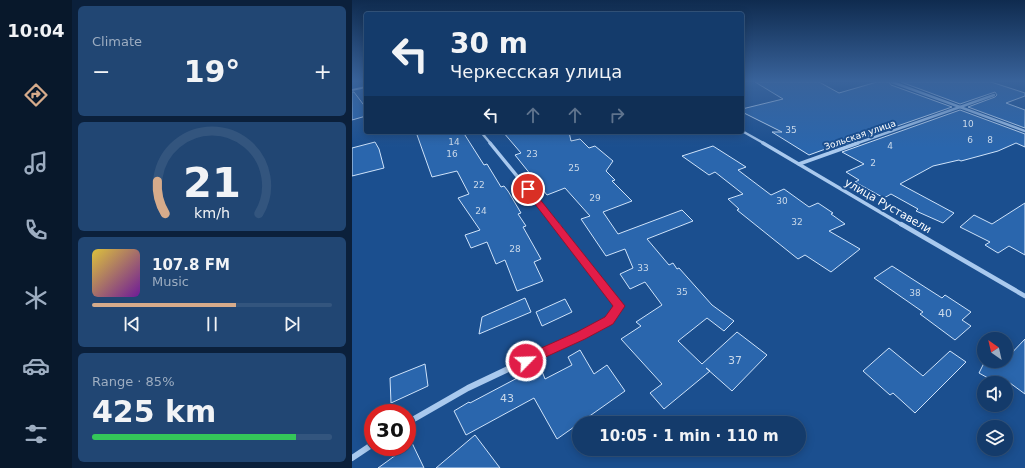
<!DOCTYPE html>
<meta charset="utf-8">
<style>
body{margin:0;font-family:"DejaVu Sans",sans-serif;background:#214673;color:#f1f3f6;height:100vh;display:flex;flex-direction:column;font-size:15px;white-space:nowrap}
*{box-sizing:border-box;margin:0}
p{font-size:13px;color:#9dadc1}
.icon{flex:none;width:22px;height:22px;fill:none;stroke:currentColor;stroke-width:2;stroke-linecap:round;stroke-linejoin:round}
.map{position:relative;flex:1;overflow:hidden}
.drawer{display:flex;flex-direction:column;gap:6px;padding:6px;background:#0b203b;width:280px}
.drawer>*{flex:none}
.hud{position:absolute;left:12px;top:12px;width:380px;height:122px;border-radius:4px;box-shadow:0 2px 10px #0003,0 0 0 1px #33557e;background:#143b6b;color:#f1f3f6;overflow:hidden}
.needle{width:26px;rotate:326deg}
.buttons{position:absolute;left:625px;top:332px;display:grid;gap:8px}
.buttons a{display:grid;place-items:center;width:36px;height:36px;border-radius:50%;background:#143b6b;box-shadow:0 2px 10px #0003,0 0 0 1px #33557e;font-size:20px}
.speed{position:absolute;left:12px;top:404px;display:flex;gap:8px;font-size:20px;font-weight:700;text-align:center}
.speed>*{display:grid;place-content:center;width:52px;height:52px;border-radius:50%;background:#143b6b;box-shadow:0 2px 10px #0003,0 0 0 1px #33557e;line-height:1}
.speed .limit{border:6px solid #d22;background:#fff;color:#111}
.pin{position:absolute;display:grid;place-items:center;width:34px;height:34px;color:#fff;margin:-17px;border:2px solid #fff;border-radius:50%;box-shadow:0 1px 4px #0007}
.me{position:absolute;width:44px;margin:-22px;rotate:66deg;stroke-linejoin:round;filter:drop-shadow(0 0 3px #0008)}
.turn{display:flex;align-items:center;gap:14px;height:84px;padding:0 20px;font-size:18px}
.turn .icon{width:52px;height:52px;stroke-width:2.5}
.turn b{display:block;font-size:28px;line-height:34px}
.lanes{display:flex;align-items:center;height:38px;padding:0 20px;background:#0003;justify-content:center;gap:20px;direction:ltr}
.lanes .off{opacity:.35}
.big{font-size:30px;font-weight:800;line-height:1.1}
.drawer .card{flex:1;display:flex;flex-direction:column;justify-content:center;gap:6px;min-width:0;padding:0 14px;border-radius:6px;background:#214673}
.drawer .dial{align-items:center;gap:0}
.dial svg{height:104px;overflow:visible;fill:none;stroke:#33557e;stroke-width:7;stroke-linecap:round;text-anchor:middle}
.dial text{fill:#f1f3f6;stroke:none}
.song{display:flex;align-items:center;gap:12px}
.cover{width:48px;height:48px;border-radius:6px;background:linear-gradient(135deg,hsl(50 70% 55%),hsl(280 70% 35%))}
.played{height:4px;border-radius:2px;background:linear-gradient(90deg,#d6ab8b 60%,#33557e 60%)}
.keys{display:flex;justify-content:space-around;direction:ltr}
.heat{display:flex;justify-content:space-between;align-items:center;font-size:22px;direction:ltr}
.charge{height:6px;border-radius:3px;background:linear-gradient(90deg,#34c759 85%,#33557e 0)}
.trip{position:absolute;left:220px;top:416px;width:234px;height:40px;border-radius:20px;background:#143b6b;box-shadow:0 2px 10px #0003,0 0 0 1px #33557e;font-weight:800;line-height:40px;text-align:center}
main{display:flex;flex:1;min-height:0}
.tabs{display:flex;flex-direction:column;width:72px;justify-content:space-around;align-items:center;background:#08182b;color:#9dadc1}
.tabs .icon{width:28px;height:28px}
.tabs .selected{color:#d6ab8b}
.tabs b{font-size:18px;color:#f1f3f6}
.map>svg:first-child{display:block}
</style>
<main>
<nav class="tabs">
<b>10:04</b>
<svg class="icon selected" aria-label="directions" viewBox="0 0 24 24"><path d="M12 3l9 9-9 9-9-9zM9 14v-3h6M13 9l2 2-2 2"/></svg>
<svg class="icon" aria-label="music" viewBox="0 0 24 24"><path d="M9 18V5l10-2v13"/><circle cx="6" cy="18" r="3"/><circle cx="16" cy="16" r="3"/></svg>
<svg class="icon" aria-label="phone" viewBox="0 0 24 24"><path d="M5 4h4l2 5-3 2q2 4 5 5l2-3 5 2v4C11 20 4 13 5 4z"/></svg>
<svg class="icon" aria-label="climate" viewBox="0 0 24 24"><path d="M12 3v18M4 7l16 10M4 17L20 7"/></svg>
<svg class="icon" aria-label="car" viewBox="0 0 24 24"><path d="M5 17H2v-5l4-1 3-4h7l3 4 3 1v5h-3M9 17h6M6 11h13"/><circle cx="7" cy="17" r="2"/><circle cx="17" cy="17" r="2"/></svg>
<svg class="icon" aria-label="filters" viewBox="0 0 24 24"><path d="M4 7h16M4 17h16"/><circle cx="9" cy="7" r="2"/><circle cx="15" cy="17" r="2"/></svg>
</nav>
<section class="drawer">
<div class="card"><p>Climate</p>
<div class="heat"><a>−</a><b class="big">19°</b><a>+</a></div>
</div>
<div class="card dial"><svg viewBox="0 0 100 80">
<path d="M14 69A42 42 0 1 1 86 69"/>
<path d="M14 69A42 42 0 0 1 8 44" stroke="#d6ab8b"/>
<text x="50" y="56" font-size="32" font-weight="700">21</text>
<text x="50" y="72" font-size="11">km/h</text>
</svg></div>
<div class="card">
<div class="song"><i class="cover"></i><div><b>107.8 FM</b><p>Music</p></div></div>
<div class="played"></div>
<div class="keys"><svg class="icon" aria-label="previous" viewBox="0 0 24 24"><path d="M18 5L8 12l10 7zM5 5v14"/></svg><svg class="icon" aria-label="pause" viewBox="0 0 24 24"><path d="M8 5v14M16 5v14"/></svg><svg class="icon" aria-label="next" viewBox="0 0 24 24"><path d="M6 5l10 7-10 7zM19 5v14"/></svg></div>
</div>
<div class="card"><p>Range · 85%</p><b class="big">425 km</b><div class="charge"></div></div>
</section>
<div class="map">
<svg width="673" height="468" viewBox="0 0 673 468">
<rect width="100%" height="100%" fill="#1b4f8f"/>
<!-- building -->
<g fill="#2a66ad" stroke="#cfe3fa">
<path d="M 403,82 L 467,82 L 487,93 L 525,82 L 537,82 L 539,85 L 600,107 L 482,148 L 479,147 L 457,155 L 420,132 L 430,132 L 390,112 L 390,109 L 431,99 Z"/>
<path d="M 549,82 L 639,82 L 673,93 L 673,96 L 654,103 L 673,110 L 673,128 L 616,107 L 643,97 L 645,95 L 643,92 L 608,104 Z"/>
<path d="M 0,92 L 2,92 L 14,108 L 14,116 L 0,120 Z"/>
<path d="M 608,110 L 673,134 L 673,147 L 664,143 L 646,151 L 609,161 L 607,160 L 581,166 L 548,184 L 602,213 L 591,223 L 564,211 L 566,209 L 539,194 L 532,198 L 503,182 L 507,180 L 494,172 L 512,164 L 490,152 Z"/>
<path d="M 64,132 L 111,132 L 132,165 L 135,164 L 149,187 L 152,186 L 156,191 L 169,213 L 166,214 L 174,226 L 171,227 L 189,259 L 182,262 L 191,281 L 165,291 L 153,260 L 144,264 L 135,242 L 119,248 L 113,235 L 128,230 L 106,198 L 117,194 L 105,171 L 80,177 Z"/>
<path d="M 151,132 L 217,132 L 219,141 L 228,139 L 237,148 L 243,146 L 261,161 L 254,171 L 263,180 L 260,181 L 280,201 L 251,212 L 266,234 L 330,210 L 341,221 L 295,239 L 317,265 L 321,263 L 325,269 L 327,268 L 360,305 L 382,321 L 372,331 L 355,318 L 326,341 L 350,364 L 385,332 L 415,355 L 380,391 L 354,368 L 358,371 L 312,409 L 298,393 L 310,384 L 269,339 L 289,326 L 284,322 L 310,305 L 293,282 L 278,289 L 268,274 L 281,268 L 273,249 L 254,256 L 229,219 L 238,216 L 213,188 L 195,195 L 163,155 L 169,153 Z"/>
<path d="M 23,142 L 27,149 L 32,168 L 0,176 L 0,148 Z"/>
<path d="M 361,146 L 394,167 L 386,170 L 419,195 L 432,189 L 457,207 L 466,203 L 481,213 L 479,214 L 493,224 L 477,231 L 508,249 L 479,272 L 453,255 L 446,259 L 385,210 L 387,209 L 376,199 L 391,194 L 363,172 L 357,175 L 330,156 Z"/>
<path d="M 673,203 L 673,255 L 657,246 L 646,253 L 633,245 L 638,242 L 608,227 L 622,215 L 640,224 Z"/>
<path d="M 540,266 L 590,298 L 593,295 L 619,312 L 610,320 L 619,326 L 603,340 L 568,314 L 571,312 L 522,278 Z"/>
<path d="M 173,298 L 179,312 L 127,334 L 130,317 Z"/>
<path d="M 213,299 L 220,312 L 190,326 L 184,312 Z"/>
<path d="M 673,339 L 673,394 L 658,383 L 645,383 L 627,373 L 633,361 L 654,361 L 654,359 Z"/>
<path d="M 537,348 L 571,376 L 598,351 L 614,362 L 563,413 L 541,393 L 538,395 L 511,371 Z"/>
<path d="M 228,350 L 242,374 L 255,365 L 273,391 L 205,439 L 182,398 L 114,435 L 102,411 L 117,402 L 118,403 L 188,366 L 193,379 L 220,365 L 216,357 Z"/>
<path d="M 73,364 L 76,386 L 39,403 L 38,378 Z"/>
<path d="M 123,435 L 148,468 L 84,468 Z"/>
<path d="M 60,443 L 72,468 L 26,468 L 55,447 Z"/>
</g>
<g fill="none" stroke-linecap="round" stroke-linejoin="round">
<!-- street-far3 -->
<g stroke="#a9c9ee" stroke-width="2.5">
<path d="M 540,82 L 673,131"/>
<path d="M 390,131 L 413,144"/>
<path d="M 129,132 L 139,144"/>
<path d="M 503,144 L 642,95"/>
</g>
<!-- street-far2 -->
<g stroke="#a9c9ee" stroke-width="3.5">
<path d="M 138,143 L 205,225"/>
<path d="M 411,143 L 550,225"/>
<path d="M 447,164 L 506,143"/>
</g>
<!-- street-far1 -->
<g stroke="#a9c9ee" stroke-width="4.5">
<path d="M 205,224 L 267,306 L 257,320 L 239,330"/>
<path d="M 549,224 L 673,296"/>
</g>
<!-- street -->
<g stroke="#a9c9ee" stroke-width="6">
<path d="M 55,423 L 116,388 L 241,329"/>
<path d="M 0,458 L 21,444"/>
</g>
<!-- secondary -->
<path fill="#d6e6fa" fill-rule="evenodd" d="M 14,86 L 14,88 L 0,91 L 0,89 Z"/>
</g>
<!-- sky -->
<linearGradient id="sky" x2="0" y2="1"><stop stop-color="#0f2b4f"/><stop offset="0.55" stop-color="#39639b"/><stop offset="1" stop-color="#39639b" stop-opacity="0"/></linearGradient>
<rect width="673" height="148" fill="url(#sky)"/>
<!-- route -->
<path fill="#e11d48" stroke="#92132f" d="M 173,188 L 179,188 L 273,306 L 261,324 L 233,339 L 174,366 L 169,365 L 167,361 L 169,357 L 225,332 L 253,317 L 261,306 L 173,191 Z"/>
<g text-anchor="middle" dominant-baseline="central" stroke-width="4" stroke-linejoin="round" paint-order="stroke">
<!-- number labels -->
<g font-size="9" fill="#cad9ea">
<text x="616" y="124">10</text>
<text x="439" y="130">35</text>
<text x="618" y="140">6</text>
<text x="638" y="140">8</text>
<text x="102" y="142">14</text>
<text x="538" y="146">4</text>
<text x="100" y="154">16</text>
<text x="180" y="154">23</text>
<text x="521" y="163">2</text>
<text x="222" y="168">25</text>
<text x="127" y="185">22</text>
<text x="243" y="198">29</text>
<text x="430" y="201">30</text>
<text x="129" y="211">24</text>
<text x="445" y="222">32</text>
<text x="163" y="249">28</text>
<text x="291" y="268">33</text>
<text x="330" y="292">35</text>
<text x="563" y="293">38</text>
</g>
<!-- far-street labels -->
<g font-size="9" fill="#fff" stroke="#1b4f8f">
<text transform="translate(508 135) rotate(-19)">Зольская улица</text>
</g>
<!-- street labels -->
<g font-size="11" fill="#fff" stroke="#1b4f8f">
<text transform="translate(536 206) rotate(30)">улица Руставели</text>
</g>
<!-- near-number labels -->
<g font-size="11" fill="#cad9ea">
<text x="593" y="313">40</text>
<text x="383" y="360">37</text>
<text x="155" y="398">43</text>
</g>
</g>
</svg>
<div class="buttons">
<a><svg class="needle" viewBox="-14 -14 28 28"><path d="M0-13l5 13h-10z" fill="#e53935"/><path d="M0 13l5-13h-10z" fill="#9dadc1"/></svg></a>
<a><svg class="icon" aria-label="sound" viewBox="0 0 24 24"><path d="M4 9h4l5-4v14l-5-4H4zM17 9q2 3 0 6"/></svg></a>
<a><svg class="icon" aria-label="layers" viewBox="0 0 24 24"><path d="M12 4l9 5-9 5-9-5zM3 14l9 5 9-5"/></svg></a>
</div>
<div class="speed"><div class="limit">30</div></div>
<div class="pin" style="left:176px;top:189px;background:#d93025"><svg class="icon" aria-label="arrive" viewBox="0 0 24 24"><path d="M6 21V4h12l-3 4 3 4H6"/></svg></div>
<svg class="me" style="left:174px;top:361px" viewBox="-20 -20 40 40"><circle r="17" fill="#e11d48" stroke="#fff" stroke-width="3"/><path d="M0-11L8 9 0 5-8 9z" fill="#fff"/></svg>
<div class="trip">10:05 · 1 min · 110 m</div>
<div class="hud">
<div class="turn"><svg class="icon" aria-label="left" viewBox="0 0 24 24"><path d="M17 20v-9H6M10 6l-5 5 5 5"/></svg><div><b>30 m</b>Черкесская улица</div></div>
<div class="lanes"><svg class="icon" aria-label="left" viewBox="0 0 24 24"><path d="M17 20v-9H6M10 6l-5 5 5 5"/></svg><svg class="icon off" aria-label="ahead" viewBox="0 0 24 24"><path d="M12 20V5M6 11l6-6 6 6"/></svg><svg class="icon off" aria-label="ahead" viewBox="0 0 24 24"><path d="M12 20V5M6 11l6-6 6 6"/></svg><svg class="icon off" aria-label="right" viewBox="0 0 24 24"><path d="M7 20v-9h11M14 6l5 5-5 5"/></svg></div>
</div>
</div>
</main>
